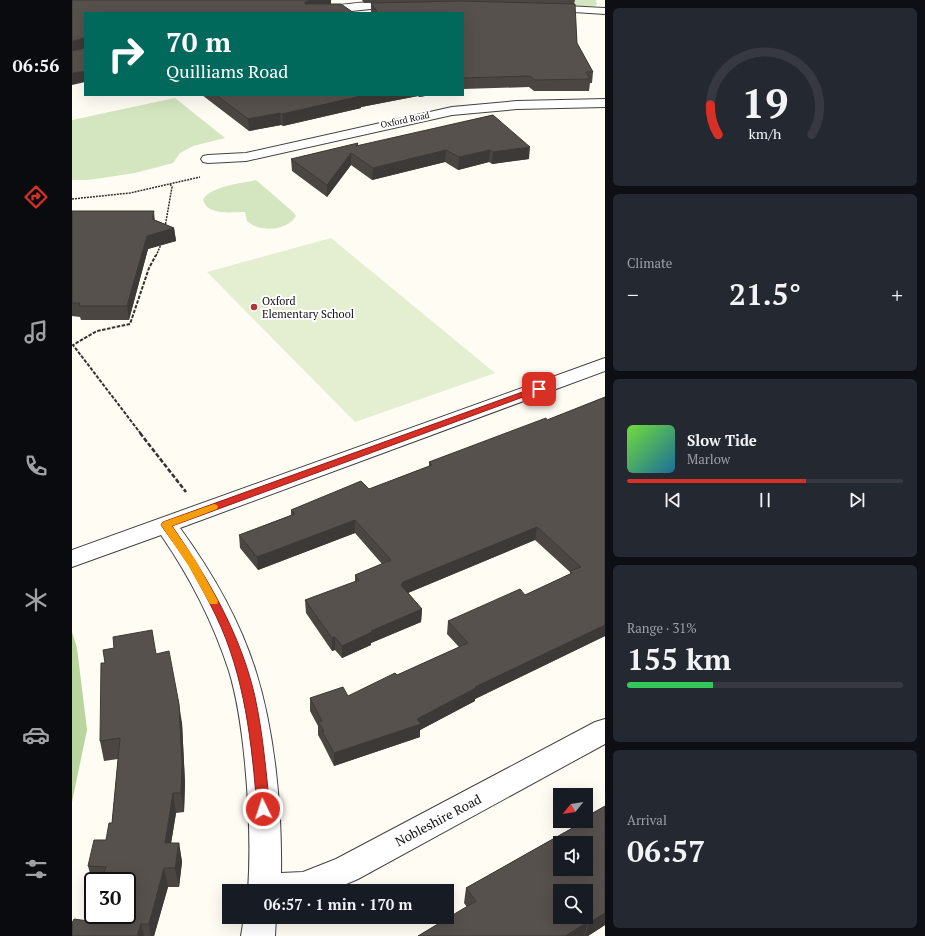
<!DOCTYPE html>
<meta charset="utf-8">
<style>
body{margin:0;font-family:"PT Serif",serif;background:#242831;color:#f1f3f6;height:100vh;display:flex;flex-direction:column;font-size:15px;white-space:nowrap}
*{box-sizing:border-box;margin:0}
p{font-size:13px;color:#9ea1a6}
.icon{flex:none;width:22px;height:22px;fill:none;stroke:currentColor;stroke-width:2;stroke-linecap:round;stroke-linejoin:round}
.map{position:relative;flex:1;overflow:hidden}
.panel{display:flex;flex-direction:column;gap:8px;padding:8px;background:#0d0f14;width:320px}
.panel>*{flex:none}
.guide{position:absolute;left:12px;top:12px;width:380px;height:84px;border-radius:0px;box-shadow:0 4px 16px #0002;background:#00695c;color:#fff;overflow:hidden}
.needle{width:26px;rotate:240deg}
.controls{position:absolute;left:481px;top:788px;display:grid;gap:8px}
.controls a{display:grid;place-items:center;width:40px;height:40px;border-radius:0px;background:#171b24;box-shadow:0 4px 16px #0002;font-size:20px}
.speed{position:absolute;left:12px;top:872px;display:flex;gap:8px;font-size:20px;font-weight:700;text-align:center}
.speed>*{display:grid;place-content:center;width:52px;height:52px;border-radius:50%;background:#171b24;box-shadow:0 4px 16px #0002;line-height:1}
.speed .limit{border:2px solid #111;border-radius:6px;background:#fff;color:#111}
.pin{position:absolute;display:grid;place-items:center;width:34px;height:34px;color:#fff;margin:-17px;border-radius:8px;box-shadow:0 2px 6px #0006}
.me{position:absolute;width:44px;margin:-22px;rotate:356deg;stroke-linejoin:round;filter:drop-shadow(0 0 3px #0008)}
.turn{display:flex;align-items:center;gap:14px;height:84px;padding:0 16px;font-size:18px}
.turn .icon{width:52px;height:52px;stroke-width:2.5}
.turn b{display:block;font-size:28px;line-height:34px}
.big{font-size:30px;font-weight:700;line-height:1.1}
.panel .widget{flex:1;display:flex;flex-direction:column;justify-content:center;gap:6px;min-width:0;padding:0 14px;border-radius:6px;background:#242831}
.panel .dial{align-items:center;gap:0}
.dial svg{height:104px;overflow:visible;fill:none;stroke:#363941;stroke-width:7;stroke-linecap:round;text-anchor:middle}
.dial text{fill:#f1f3f6;stroke:none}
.song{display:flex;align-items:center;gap:12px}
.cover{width:48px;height:48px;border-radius:6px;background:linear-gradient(135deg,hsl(100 70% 55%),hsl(200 70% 35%))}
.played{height:4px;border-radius:2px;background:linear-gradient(90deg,#d93025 65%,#363941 65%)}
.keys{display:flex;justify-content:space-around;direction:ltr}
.heat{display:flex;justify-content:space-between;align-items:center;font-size:22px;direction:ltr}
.charge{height:6px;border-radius:3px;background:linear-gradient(90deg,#34c759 31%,#363941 0)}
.trip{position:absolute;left:150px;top:884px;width:232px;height:40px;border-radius:0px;background:#171b24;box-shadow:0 4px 16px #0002;font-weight:700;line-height:40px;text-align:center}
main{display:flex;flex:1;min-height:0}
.menu{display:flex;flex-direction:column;width:72px;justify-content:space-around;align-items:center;background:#090b0e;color:#9ea1a6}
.menu .icon{width:28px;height:28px}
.menu .active{color:#d93025}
.menu b{font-size:18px;color:#f1f3f6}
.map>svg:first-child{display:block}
</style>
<main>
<nav class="menu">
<b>06:56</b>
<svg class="icon active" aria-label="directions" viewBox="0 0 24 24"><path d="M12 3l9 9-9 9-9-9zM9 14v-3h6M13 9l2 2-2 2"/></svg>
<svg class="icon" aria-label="music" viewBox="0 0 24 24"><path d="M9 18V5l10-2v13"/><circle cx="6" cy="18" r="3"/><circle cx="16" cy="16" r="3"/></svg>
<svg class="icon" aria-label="phone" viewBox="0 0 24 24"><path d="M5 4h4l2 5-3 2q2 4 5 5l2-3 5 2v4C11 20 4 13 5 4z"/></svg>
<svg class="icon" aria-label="climate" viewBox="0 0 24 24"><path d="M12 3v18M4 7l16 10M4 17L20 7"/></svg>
<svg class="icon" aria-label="car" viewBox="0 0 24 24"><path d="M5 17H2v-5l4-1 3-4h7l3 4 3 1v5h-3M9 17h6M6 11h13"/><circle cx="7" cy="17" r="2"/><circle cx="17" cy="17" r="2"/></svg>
<svg class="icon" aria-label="filters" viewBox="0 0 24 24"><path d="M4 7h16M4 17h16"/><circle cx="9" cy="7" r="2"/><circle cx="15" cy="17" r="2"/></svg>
</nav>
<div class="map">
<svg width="533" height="936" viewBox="0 0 533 936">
<rect width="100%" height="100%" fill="#fefcf3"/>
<!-- green -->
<g fill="#d3e6bf">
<path d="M 450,0 L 524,0 L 525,5 L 515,7 L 449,4 Z"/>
<path d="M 103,98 L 153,138 L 121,146 L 108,153 L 101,163 L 63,173 L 16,180 L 0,180 L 0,120 Z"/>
<path d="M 184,180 L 221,212 L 224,216 C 215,231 188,233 175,221 L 173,212 C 161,212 134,216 131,199 C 142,185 168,184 184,180 Z"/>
</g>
<!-- forest -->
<path fill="#b8d5a0" d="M 0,632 L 5,648 L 15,730 L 0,802 Z"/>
<!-- pitch -->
<path fill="#e4eed0" d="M 259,238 L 423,373 L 283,422 L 135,272 Z"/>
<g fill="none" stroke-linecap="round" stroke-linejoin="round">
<defs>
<g id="street">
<path d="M 325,0 L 332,1 L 333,3 L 328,6 L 260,13 L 234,13 C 241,5 311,1 325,0 Z"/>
<path d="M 474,5 L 533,8 L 533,14 L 470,10 L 469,8 Z"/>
<path d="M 533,99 L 533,107 L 445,109 L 380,115 L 174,161 L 136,163 L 131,162 L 129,159 L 131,156 L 136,155 L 174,153 L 380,107 L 445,101 Z"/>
<path d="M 533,358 L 533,371 L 108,528 C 140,572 168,620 184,672 C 203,733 210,810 209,873 L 231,872 L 264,859 L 523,722 L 533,719 L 533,744 L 286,879 L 258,891 L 176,891 C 179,848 177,806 173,763 C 170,732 166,701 157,671 C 141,622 118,577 89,535 L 0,567 L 0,550 Z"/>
<path d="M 172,917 L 204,917 L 203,936 L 169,936 Z"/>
</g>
</defs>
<!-- street casing -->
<use href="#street" stroke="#424242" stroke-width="2"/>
<!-- path-far2 -->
<g stroke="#313131" stroke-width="1.5" stroke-dasharray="2 1" stroke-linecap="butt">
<path d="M 0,199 L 58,193 L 128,177"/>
<path d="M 93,227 L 100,187 L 98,184"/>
<path d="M 84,256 L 90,242"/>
</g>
<!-- path-far1 -->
<path stroke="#313131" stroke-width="2" stroke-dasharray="3.5 1.5" stroke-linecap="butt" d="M 69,434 L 1,345 L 25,331 L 58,324 L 77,268 L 84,255"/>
<!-- path -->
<path stroke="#313131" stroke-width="2.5" stroke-dasharray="4.5 2" stroke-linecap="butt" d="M 68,433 L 114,492"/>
<!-- street -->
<use href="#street" fill="#fff" fill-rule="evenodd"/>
</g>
<!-- wall -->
<g fill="#4b4642">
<path d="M 290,0 L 503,0 L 502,4 L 505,43 L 521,72 L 520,83 L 518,83 L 517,91 L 462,91 L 457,87 L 391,89 L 391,13 L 299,13 L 299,3 L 292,3 Z"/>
<path d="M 130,95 L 359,95 L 347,97 L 346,96 L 289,107 L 289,108 L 211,126 L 209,125 L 177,131 Z"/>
<path d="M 421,115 L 457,159 L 420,164 L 417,162 L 386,170 L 373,162 L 300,180 L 279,165 L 255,197 L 220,171 L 219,159 L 286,143 L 286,146 Z"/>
<path d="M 0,211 L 83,220 L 102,228 L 104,241 L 76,249 L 57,320 L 9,320 L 8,317 L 0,316 Z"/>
<path d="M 533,397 L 533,636 L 403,699 L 403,701 L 348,730 L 348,737 L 262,766 L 250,742 L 246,735 L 246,726 L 238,711 L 238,698 L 276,696 L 325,675 L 387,647 L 375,634 L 376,621 L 453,595 L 498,574 L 498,572 L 463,540 L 336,593 L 350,609 L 349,622 L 299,643 L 299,645 L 270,658 L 263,650 L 260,651 L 234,613 L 233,600 L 283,582 L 283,575 L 310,564 L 283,533 L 186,570 L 168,548 L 167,535 L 219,515 L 219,510 L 297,489 L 357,466 L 357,462 L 475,420 Z"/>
<path d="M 42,648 L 84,654 L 110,723 L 113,783 L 112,812 L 104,813 L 99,843 L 107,843 L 110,862 L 107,887 L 96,887 L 82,936 L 0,936 L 55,881 L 21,881 L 21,885 L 16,866 L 34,840 L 40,823 L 46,759 L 32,761 L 28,741 L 33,663 Z"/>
<path d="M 533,806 L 533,925 L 516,936 L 346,936 L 395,907 L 392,903 L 394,888 L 518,818 L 519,814 Z"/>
</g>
<!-- shaded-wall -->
<g fill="#3d3936">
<path d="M 237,0 L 259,0 L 259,6 L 233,13 L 233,2 Z"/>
<path d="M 12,38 L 13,49 L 0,52 L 0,41 Z"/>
<path d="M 13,71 L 13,82 L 0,85 L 0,73 Z"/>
<path d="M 291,95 L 346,95 L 346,96 L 289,107 L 289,108 L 211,126 L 210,114 Z"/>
<path d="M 348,95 L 359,95 L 347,97 Z"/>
<path d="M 208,113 L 209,125 L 177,131 L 176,119 Z"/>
<path d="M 458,147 L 457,159 L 420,164 L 421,152 Z"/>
<path d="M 374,150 L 373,162 L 300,180 L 301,168 Z"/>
<path d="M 418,150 L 417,162 L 386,170 L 387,157 Z"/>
<path d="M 279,153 L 279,165 L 255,197 L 255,185 Z"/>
<path d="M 82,211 L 83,224 L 80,219 Z"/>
<path d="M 102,228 L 104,241 L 76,249 L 57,320 L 55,306 L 75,236 Z"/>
<path d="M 283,520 L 283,533 L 186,570 L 185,557 Z"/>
<path d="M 465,527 L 463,540 L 331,595 L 329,585 L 331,582 Z"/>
<path d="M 350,609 L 349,622 L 299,643 L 299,645 L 270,658 L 270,646 L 299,631 Z"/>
<path d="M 533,625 L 533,636 L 403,699 L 403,701 L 348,730 L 348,737 L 262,766 L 262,753 L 345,719 L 403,687 Z"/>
<path d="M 263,637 L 263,650 L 260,651 L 260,638 Z"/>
<path d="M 107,704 L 110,723 L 113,783 L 112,812 L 109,793 Z"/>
<path d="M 101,793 L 104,813 L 96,862 L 93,843 Z"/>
<path d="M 107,843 L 110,862 L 107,887 L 103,868 Z"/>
<path d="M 92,868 L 96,887 L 82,936 L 79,936 L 77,924 Z"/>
<path d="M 533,913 L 533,925 L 516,936 L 513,936 L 517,923 Z"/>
<path d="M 516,922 L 512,936 L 493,936 Z"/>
<path d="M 69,924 L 72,936 L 65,936 Z"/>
</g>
<!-- building -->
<g fill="#57514d" stroke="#3d3936" fill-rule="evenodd">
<path d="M 0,0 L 237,0 L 233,2 L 233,4 L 269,4 L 282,13 L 13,13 L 13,71 L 0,73 L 0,51 L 13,48 L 12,38 L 0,41 Z"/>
<path d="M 387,1 L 503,4 L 505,43 L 521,72 L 514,72 L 518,79 L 463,80 L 458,76 L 391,78 L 391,13 L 306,13 L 299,3 Z"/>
<path d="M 144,95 L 291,95 L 288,96 L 289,96 L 210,114 L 208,113 L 176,119 Z"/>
<path d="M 421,115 L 458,147 L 421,152 L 418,150 L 387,157 L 374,150 L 301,168 L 279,153 L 255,185 L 219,159 L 286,143 L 284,146 Z"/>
<path d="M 0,211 L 82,211 L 80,219 L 102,228 L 75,236 L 55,306 L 7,306 L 8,303 L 0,303 Z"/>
<path d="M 533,397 L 533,625 L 403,687 L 404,688 L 345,719 L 349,724 L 262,753 L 250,731 L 252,731 L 246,722 L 250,721 L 238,698 L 271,687 L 276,696 L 323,673 L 325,675 L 396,643 L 376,621 L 448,589 L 453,595 L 500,573 L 498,571 L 509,567 L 465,527 L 331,582 L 329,585 L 350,609 L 299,631 L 300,632 L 270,646 L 263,637 L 260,638 L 233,600 L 287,580 L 283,575 L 319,560 L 283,520 L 185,557 L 167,535 L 223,514 L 219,510 L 289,481 L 297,489 L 360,465 L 357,462 L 474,418 L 475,420 Z"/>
<path d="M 80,630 L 84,654 L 97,651 L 107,704 L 110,763 L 109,793 L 101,793 L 93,843 L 107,843 L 103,868 L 92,868 L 77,924 L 69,924 L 65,936 L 0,936 L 0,923 L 2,919 L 16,921 L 21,905 L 21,915 L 55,915 L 55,881 L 29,881 L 34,867 L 16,866 L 22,840 L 34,840 L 37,823 L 40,823 L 48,738 L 28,741 L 29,663 L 33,663 L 31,650 L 42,648 L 41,637 Z"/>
<path d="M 533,806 L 533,913 L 517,923 L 516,922 L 493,936 L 346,936 L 404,901 L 394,888 L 513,821 L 514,821 L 514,820 L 521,816 L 519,814 ZM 488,843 L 514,843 L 514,869 L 488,869 ZM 488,891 L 514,891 L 514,917 L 488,917 Z"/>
</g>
<!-- route -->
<path fill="#d93025" stroke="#8d1f18" d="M 467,386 L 471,389 L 470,390 L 100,526 C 136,578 169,635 183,697 C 191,734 194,772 198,809 L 196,813 L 191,814 L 187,813 L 185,809 C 180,744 173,676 144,616 C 136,599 126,582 117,565 C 108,551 98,538 89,525 L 91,522 Z"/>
<!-- slow -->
<path fill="#f59e0b" d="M 142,504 L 145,505 L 146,507 L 145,509 L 100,526 L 124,561 L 146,601 L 145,604 L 138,604 L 116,565 L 89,525 L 91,522 Z"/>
<!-- markers -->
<circle fill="#b33339" stroke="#fff" stroke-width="1.5" cx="182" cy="307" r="4"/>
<g text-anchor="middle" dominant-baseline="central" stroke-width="4" stroke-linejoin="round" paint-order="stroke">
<!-- far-street labels -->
<g font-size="9" fill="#0f0f0f" stroke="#fff">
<text transform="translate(333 120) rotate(-12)">Oxford Road</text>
</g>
<!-- poi labels -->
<g font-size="11" fill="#0f0f0f" stroke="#fff" text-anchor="start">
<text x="190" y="301">Oxford<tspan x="190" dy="13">Elementary School</tspan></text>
</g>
<!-- near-street labels -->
<g font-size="13" fill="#0f0f0f" stroke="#fff">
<text transform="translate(366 820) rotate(-28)">Nobleshire Road</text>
</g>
</g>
</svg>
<div class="controls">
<a><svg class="needle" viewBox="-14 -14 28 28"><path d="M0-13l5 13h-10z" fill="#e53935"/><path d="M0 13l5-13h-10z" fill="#9ea1a6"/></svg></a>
<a><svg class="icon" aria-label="sound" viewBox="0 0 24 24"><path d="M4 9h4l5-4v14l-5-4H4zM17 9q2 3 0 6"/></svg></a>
<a><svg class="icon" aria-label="search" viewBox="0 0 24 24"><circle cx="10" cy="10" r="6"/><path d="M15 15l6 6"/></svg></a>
</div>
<div class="speed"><div class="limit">30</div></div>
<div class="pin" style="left:467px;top:389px;background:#d93025"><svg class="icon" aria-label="arrive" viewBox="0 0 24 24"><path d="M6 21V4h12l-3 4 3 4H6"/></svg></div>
<svg class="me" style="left:191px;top:809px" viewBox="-20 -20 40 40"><circle r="17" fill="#d93025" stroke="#fff" stroke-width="3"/><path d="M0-11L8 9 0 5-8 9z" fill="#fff"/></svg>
<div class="trip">06:57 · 1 min · 170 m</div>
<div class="guide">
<div class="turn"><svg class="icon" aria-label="right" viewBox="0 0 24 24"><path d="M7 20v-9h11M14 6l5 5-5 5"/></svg><div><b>70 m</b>Quilliams Road</div></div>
</div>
</div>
<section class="panel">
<div class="widget dial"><svg viewBox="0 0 100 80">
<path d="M14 69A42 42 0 1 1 86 69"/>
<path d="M14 69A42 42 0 0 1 8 46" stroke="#d93025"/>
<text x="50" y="56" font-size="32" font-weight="700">19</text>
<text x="50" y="72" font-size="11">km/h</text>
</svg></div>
<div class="widget"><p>Climate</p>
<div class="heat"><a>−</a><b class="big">21.5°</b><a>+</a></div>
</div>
<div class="widget">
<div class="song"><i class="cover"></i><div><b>Slow Tide</b><p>Marlow</p></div></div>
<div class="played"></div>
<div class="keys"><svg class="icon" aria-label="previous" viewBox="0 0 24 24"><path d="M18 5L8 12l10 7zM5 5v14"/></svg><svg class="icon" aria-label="pause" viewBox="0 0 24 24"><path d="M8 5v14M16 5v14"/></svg><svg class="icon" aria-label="next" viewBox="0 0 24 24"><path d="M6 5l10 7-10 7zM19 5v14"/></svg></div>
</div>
<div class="widget"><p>Range · 31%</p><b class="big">155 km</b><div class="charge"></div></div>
<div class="widget"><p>Arrival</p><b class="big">06:57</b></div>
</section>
</main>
